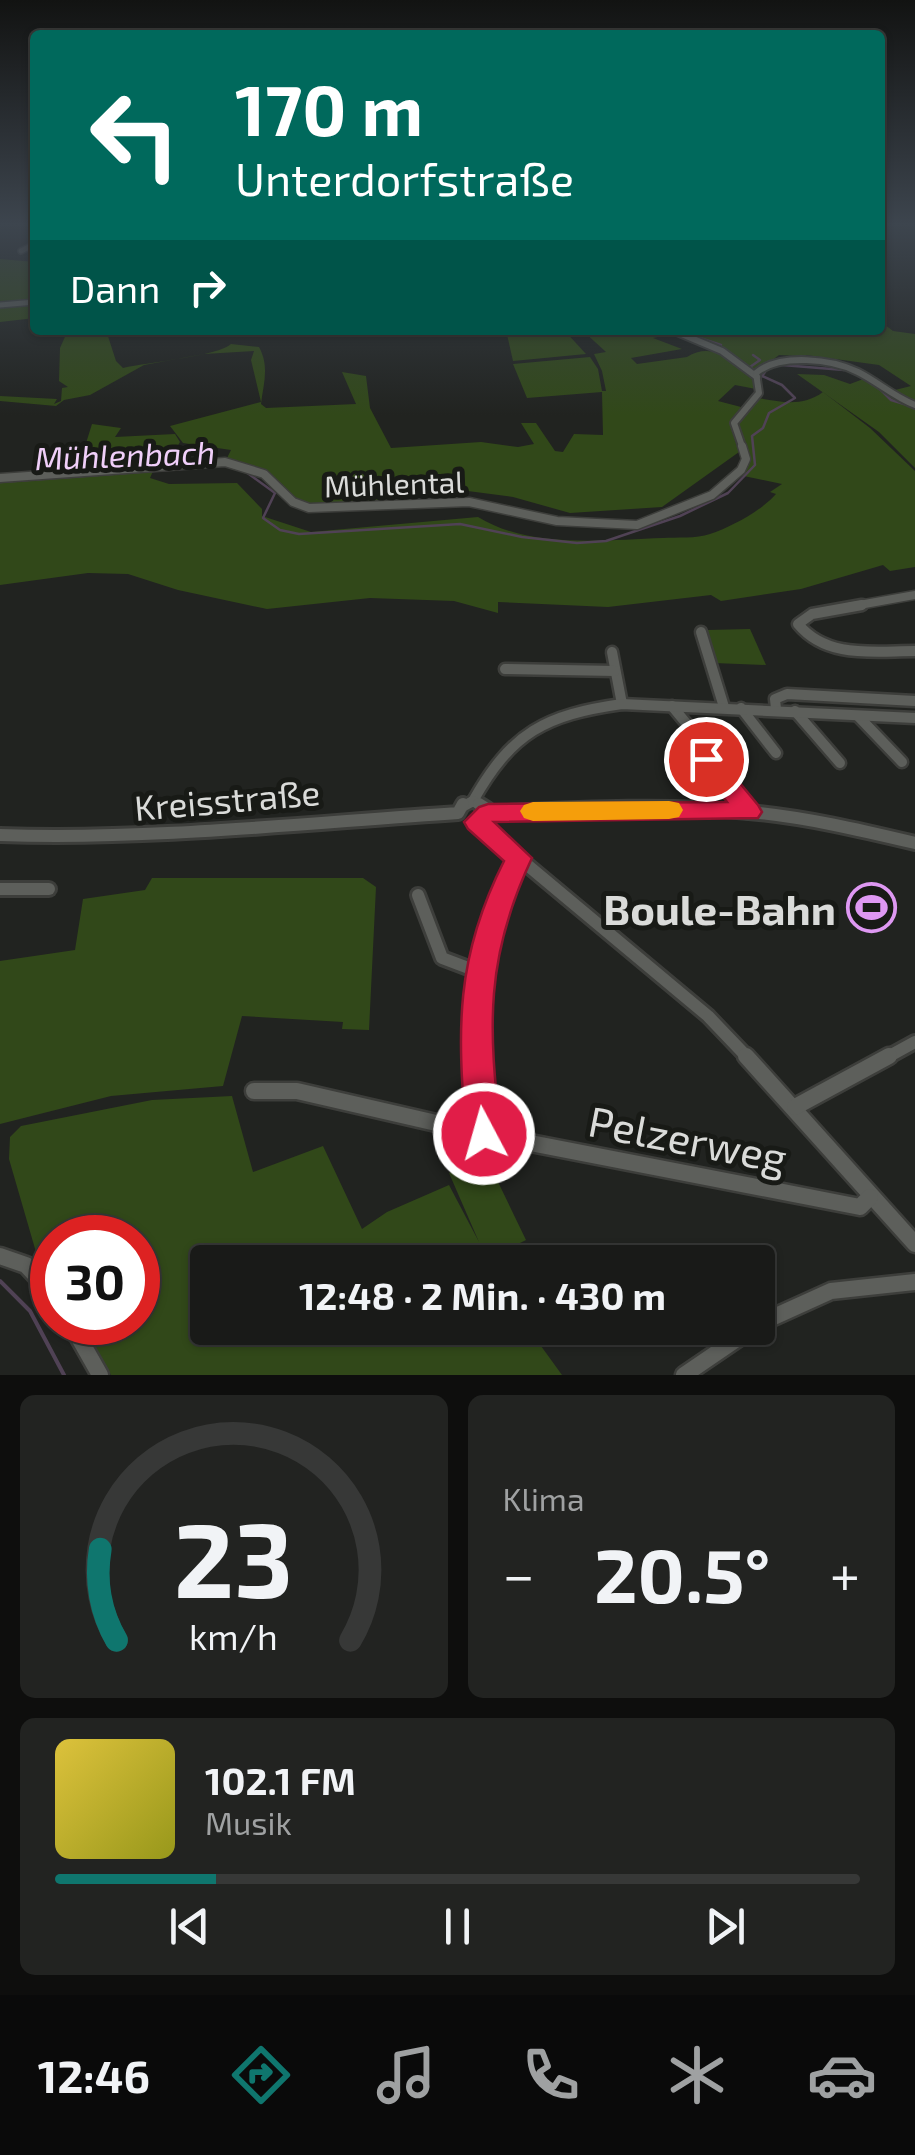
<!DOCTYPE html>
<html lang="de">
<meta charset="utf-8">
<style>
body{margin:0;font-family:"Exo 2",sans-serif;background:#222321;color:#f1f3f6;height:100vh;display:flex;flex-direction:column;font-size:38px;white-space:nowrap}
*{box-sizing:border-box;margin:0}
p{font-size:32px;color:#9fa1a2}
.icon{flex:none;width:55px;height:55px;fill:none;stroke:currentColor;stroke-width:2;stroke-linecap:round;stroke-linejoin:round}
.map{position:relative;height:1375px;overflow:hidden}
.sheet{display:flex;flex-direction:column;gap:20px;padding:20px;background:#0e0e0d;flex:1}
.sheet>*{flex:none}
.top-card{position:absolute;left:30px;top:30px;width:855px;height:305px;border-radius:10px;box-shadow:0 2px 8px #0004,0 0 0 2px #373837;background:#00695c;color:#fff;overflow:hidden}
.speed{position:absolute;left:30px;top:1215px;display:flex;gap:20px;font-size:50px;font-weight:700;text-align:center}
.speed>*{display:grid;place-content:center;width:130px;height:130px;border-radius:50%;background:#191a18;box-shadow:0 2px 8px #0004,0 0 0 2px #373837;line-height:1}
.speed .limit{border:15px solid #d22;background:#fff;color:#111}
.pin{position:absolute;display:grid;place-items:center;width:85px;height:85px;color:#fff;margin:-42px;border:5px solid #fff;border-radius:50%;box-shadow:0 2px 10px #0007}
.me{position:absolute;width:110px;margin:-55px;rotate:354deg;stroke-linejoin:round;filter:drop-shadow(0 0 8px #0008)}
.turn{display:flex;align-items:center;gap:35px;height:210px;padding:0 40px;font-size:45px}
.turn .icon{width:130px;height:130px;stroke-width:2.5}
.turn b{display:block;font-size:70px;line-height:85px}
.then{display:flex;align-items:center;height:95px;padding:0 40px;background:#0003;gap:20px;font-size:38px}
.big{font-size:75px;font-weight:700;line-height:1.1}
.sheet .card{flex:1;display:flex;flex-direction:column;justify-content:center;gap:15px;min-width:0;padding:0 35px;border-radius:15px;background:#222321}
.sheet .dial{align-items:center;gap:0}
.dial svg{height:260px;overflow:visible;fill:none;stroke:#373837;stroke-width:7;stroke-linecap:round;text-anchor:middle}
.dial text{fill:#f1f3f6;stroke:none}
.song{display:flex;align-items:center;gap:30px}
.cover{width:120px;height:120px;border-radius:15px;background:linear-gradient(135deg,hsl(50 70% 55%),hsl(60 70% 35%))}
.played{height:10px;border-radius:5px;background:linear-gradient(90deg,#0f766e 20%,#373837 20%)}
.keys{display:flex;justify-content:space-around;direction:ltr}
.heat{display:flex;justify-content:space-between;align-items:center;font-size:55px;direction:ltr}
.sheet .tiles{flex:1;display:grid;gap:20px;grid-template-columns:1fr 1fr}
.card:last-child{grid-column:span 2}
.trip{position:absolute;left:190px;top:1245px;width:585px;height:100px;border-radius:10px;background:#191a18;box-shadow:0 2px 8px #0004,0 0 0 2px #373837;font-weight:700;line-height:100px;text-align:center}
.tabs{display:flex;height:160px;justify-content:space-around;align-items:center;background:#0a0a0a;color:#9fa1a2}
.tabs .icon{width:70px;height:70px}
.tabs .on{color:#0f766e}
.tabs b{font-size:45px;color:#f1f3f6}
.map>svg:first-child{display:block}
</style>
<div class="map">
<svg width="915" height="1375" viewBox="0 0 915 1375">
<rect width="100%" height="100%" fill="#212320"/>
<!-- green -->
<g fill="#314819">
<path d="M 0,259 L 35,262 L 35,318 L 0,322 Z"/>
<path d="M 880,321 L 893,331 L 915,334 L 915,403 L 891,391 L 911,386 L 879,365 L 806,355 L 802,362 L 801,356 L 779,355 L 755,373 L 740,360 L 679,331 L 880,330 Z"/>
<path d="M 68,330 L 106,330 L 116,361 L 123,368 C 149,362 218,356 231,344 L 259,347 C 270,367 263,385 261,404 L 266,408 L 356,404 L 342,372 L 366,376 L 370,408 L 391,448 L 481,442 L 518,447 L 534,444 L 521,423 L 536,423 L 555,451 L 563,452 L 574,434 L 603,435 L 602,392 L 527,398 L 513,364 L 590,357 L 598,369 L 602,391 L 606,391 L 602,371 L 594,354 L 606,352 L 582,330 L 671,331 L 676,333 L 653,338 L 682,349 L 631,358 L 637,364 L 687,357 C 713,340 736,363 756,377 L 756,389 L 735,385 L 718,401 L 741,407 L 730,425 L 739,452 L 662,507 L 570,513 L 513,497 L 437,487 L 435,494 L 378,497 L 379,503 L 310,507 L 297,502 L 275,481 L 226,460 L 231,450 L 183,443 L 170,426 L 261,402 L 251,360 L 254,351 L 204,354 L 144,365 L 90,395 L 64,400 L 56,406 L 0,401 L 0,396 L 57,399 L 54,404 L 61,401 L 62,388 L 68,387 L 59,381 L 60,348 Z"/>
<path d="M 506,330 L 564,330 L 586,354 L 513,361 Z"/>
<path d="M 797,374 L 824,375 L 850,384 L 866,378 L 892,397 L 915,406 L 915,468 L 879,432 Z"/>
<path d="M 823,392 L 870,428 L 915,471 L 915,567 L 890,571 L 883,565 L 801,589 L 721,601 L 711,595 L 608,607 L 498,602 L 498,613 L 454,601 L 370,598 L 267,609 L 178,590 L 128,574 L 88,573 L 0,585 L 0,479 L 154,469 L 150,478 L 169,484 L 237,483 L 262,509 L 262,516 L 311,532 L 478,517 C 530,549 604,540 663,538 C 677,537 696,539 710,534 C 731,527 761,511 776,494 L 770,492 L 782,484 L 739,475 L 750,462 L 736,422 L 758,398 C 781,402 803,407 823,392 Z"/>
<path d="M 92,424 L 121,428 L 115,437 L 175,434 L 180,442 L 177,447 L 82,456 Z"/>
<path d="M 750,629 L 766,665 L 714,663 L 707,630 Z"/>
<path d="M 152,878 L 363,878 L 376,887 L 369,1030 L 342,1029 L 343,1022 L 242,1016 L 223,1086 L 111,1096 L 0,1124 L 0,961 L 75,950 L 83,899 L 145,890 Z"/>
<path d="M 232,1096 L 253,1172 L 323,1146 L 362,1229 L 387,1212 L 449,1185 L 479,1242 L 449,1173 L 486,1157 L 526,1240 L 488,1259 L 490,1262 L 208,1262 L 208,1328 L 528,1328 L 562,1375 L 111,1375 L 79,1323 L 138,1322 L 138,1238 L 52,1238 L 52,1276 L 38,1259 L 9,1159 L 10,1137 L 21,1126 L 152,1100 Z"/>
</g>
<g fill="none" stroke-linecap="round" stroke-linejoin="round">
<!-- stream-far1 -->
<g stroke="#504255" stroke-width="2.5">
<path d="M 691,335 L 721,345"/>
<path d="M 753,355 L 760,360 L 750,367 L 754,370"/>
<path d="M 782,365 L 844,370"/>
<path d="M 878,387 L 891,400 L 914,407"/>
<path d="M 246,472 L 275,493 L 263,518 L 280,530 L 299,534 L 460,524 L 522,537 L 577,543 L 606,541 L 680,516 L 728,493 L 755,465 L 752,436 L 763,428 L 769,413 L 795,398 L 782,385 L 762,376 L 765,372"/>
<path d="M 0,482 L 194,468"/>
</g>
<!-- stream -->
<path stroke="#504255" stroke-width="4" d="M 0,1281 L 30,1311 L 64,1375"/>
<defs>
<g id="minor-far5">
<path d="M 21,251 L 35,244"/>
<path d="M 0,305 L 35,302"/>
</g>
<g id="minor-far4">
<path d="M 672,330 L 722,351 L 757,377"/>
<path d="M 743,449 L 734,423 L 759,393 L 756,373 C 780,353 832,359 858,372 C 878,382 894,397 915,405"/>
</g>
<g id="minor-far3">
<path d="M 0,478 L 225,462 L 264,474 L 293,502 L 309,508 L 469,502 L 557,521 L 637,525 L 712,495 L 741,470 L 746,459 L 742,446"/>
<path d="M 848,607 L 915,595"/>
</g>
<g id="minor-far2">
<path d="M 862,605 L 812,614 L 798,624 C 827,659 873,651 915,651"/>
<path d="M 701,632 L 724,707"/>
<path d="M 612,652 L 622,704"/>
<path d="M 505,669 L 615,671"/>
<path d="M 672,706 L 714,757 L 706,759 L 745,807"/>
<path d="M 741,708 L 776,753"/>
<path d="M 776,709 L 775,699 L 787,694 L 915,701"/>
<path d="M 795,711 L 840,763"/>
<path d="M 858,716 L 902,762"/>
<path d="M 473,801 C 512,732 545,715 622,704 L 915,718"/>
<path d="M 462,807 L 473,801 L 483,807"/>
</g>
<g id="minor-far1">
<path d="M 743,804 L 749,812"/>
<path d="M 488,813 C 575,809 662,804 749,812 C 805,817 860,830 915,843"/>
<path d="M 477,823 L 708,1016 L 749,1059"/>
<path d="M 477,823 L 484,819 L 487,809 L 479,804"/>
<path d="M 0,835 C 153,840 305,823 458,813 L 463,804"/>
<path d="M 0,889 L 49,889"/>
<path d="M 418,895 L 442,958 L 479,972"/>
<path d="M 477,1059 C 475,986 483,922 519,858"/>
<path d="M 884,1059 L 915,1042"/>
</g>
<g id="minor">
<path d="M 477,1056 L 484,1134"/>
<path d="M 746,1056 L 915,1244"/>
<path d="M 254,1091 L 297,1091 L 484,1134 L 860,1207 L 870,1197"/>
<path d="M 795,1107 L 889,1056"/>
<path d="M 0,1256 L 26,1265 L 52,1293"/>
<path d="M 70,1322 L 100,1375"/>
<path d="M 758,1324 L 831,1291 L 915,1282"/>
<path d="M 684,1375 L 753,1328"/>
</g>
</defs>
<!-- minor-far5 casing -->
<use href="#minor-far5" stroke="#3d3e3b" stroke-width="8"/>
<!-- minor-far4 casing -->
<use href="#minor-far4" stroke="#3d3e3b" stroke-width="10"/>
<!-- minor-far3 casing -->
<use href="#minor-far3" stroke="#3d3e3b" stroke-width="11"/>
<!-- minor-far2 casing -->
<use href="#minor-far2" stroke="#3d3e3b" stroke-width="15"/>
<!-- minor-far1 casing -->
<use href="#minor-far1" stroke="#3d3e3b" stroke-width="18"/>
<!-- minor casing -->
<use href="#minor" stroke="#3d3e3b" stroke-width="21"/>
<!-- minor-far5 -->
<use href="#minor-far5" stroke="#5d5f5b" stroke-width="5"/>
<!-- minor-far4 -->
<use href="#minor-far4" stroke="#5d5f5b" stroke-width="6"/>
<!-- minor-far3 -->
<use href="#minor-far3" stroke="#5d5f5b" stroke-width="8"/>
<!-- minor-far2 -->
<use href="#minor-far2" stroke="#5d5f5b" stroke-width="10"/>
<!-- minor-far1 -->
<use href="#minor-far1" stroke="#5d5f5b" stroke-width="12"/>
<!-- minor -->
<use href="#minor" stroke="#5d5f5b" stroke-width="16"/>
</g>
<!-- sky -->
<linearGradient id="sky" x2="0" y2="1"><stop stop-color="#121312"/><stop offset="0.54" stop-color="#3d454e"/><stop offset="1" stop-color="#3d454e" stop-opacity="0"/></linearGradient>
<rect width="915" height="415" fill="url(#sky)"/>
<!-- route -->
<path fill="#e11d48" stroke="#92132f" stroke-width="2.5" d="M 706,751 L 715,753 L 758,805 L 762,812 L 758,818 L 494,822 L 532,858 C 485,957 488,1028 501,1134 L 496,1146 L 484,1151 L 471,1146 L 466,1134 C 457,1029 455,958 504,861 L 468,829 L 464,822 L 479,807 L 488,804 L 727,802 L 694,759 Z"/>
<!-- slow -->
<path fill="#f59e0b" d="M 669,801 L 679,803 L 683,810 L 679,817 L 669,819 L 533,821 L 524,818 L 520,811 L 524,805 L 533,802 Z"/>
<!-- icons -->
<defs>
<symbol id="stadium-ring" viewBox="-11 -11 22 22"><circle r="9.5" fill="#181a16" stroke="#de98f2" stroke-width="1.5"/><path d="M0-5a6.5 5 0 1 0 0 10a6.5 5 0 1 0 0-10ZM-3.5-1.8h7v3.6h-7Z" fill="#de98f2"/></symbol>
</defs>
<g fill-rule="evenodd">
<use href="#stadium-ring" x="844" y="880" width="55" height="55"/>
</g>
<g text-anchor="middle" dominant-baseline="central" stroke-width="10" stroke-linejoin="round" paint-order="stroke">
<!-- far-street labels -->
<g font-size="30" fill="#dadbd9" stroke="#181a16">
<text transform="translate(394 483) rotate(-2)">Mühlental</text>
</g>
<!-- far-water labels -->
<g font-size="32" font-style="italic" fill="#f0cff9" stroke="#181a16">
<text transform="translate(125 454) rotate(-2)">Mühlenbach</text>
</g>
<!-- street labels -->
<g font-size="35" fill="#dadbd9" stroke="#181a16">
<text transform="translate(227 799) rotate(-5)">Kreisstraße</text>
</g>
<!-- near-poi labels -->
<g font-size="42" font-weight="bold" fill="#dadbd9" stroke="#181a16" text-anchor="end">
<text x="836" y="908">Boule-Bahn</text>
</g>
<!-- near-street labels -->
<g font-size="42" fill="#dadbd9" stroke="#181a16">
<text transform="translate(688 1138) rotate(11)">Pelzerweg</text>
</g>
</g>
</svg>
<div class="speed"><div class="limit">30</div></div>
<div class="pin" style="left:706px;top:759px;background:#d93025"><svg class="icon" aria-label="arrive" viewBox="0 0 24 24"><path d="M6 21V4h12l-3 4 3 4H6"/></svg></div>
<svg class="me" style="left:484px;top:1134px" viewBox="-20 -20 40 40"><circle r="17" fill="#e11d48" stroke="#fff" stroke-width="3"/><path d="M0-11L8 9 0 5-8 9z" fill="#fff"/></svg>
<div class="trip">12:48 · 2 Min. · 430 m</div>
<div class="top-card">
<div class="turn"><svg class="icon" aria-label="left" viewBox="0 0 24 24"><path d="M17 20v-9H6M10 6l-5 5 5 5"/></svg><div><b>170 m</b>Unterdorfstraße</div></div>
<div class="then">Dann<svg class="icon" aria-label="right" viewBox="0 0 24 24"><path d="M7 20v-9h11M14 6l5 5-5 5"/></svg></div>
</div>
</div>
<section class="sheet">
<div class="tiles">
<div class="card dial"><svg viewBox="0 0 100 80">
<path d="M14 69A42 42 0 1 1 86 69"/>
<path d="M14 69A42 42 0 0 1 9 41" stroke="#0f766e"/>
<text x="50" y="56" font-size="32" font-weight="700">23</text>
<text x="50" y="72" font-size="11">km/h</text>
</svg></div>
<div class="card"><p>Klima</p>
<div class="heat"><a>−</a><b class="big">20.5°</b><a>+</a></div>
</div>
<div class="card">
<div class="song"><i class="cover"></i><div><b>102.1 FM</b><p>Musik</p></div></div>
<div class="played"></div>
<div class="keys"><svg class="icon" aria-label="previous" viewBox="0 0 24 24"><path d="M18 5L8 12l10 7zM5 5v14"/></svg><svg class="icon" aria-label="pause" viewBox="0 0 24 24"><path d="M8 5v14M16 5v14"/></svg><svg class="icon" aria-label="next" viewBox="0 0 24 24"><path d="M6 5l10 7-10 7zM19 5v14"/></svg></div>
</div>
</div>
</section>
<nav class="tabs">
<b>12:46</b>
<svg class="icon on" aria-label="directions" viewBox="0 0 24 24"><path d="M12 3l9 9-9 9-9-9zM9 14v-3h6M13 9l2 2-2 2"/></svg>
<svg class="icon" aria-label="music" viewBox="0 0 24 24"><path d="M9 18V5l10-2v13"/><circle cx="6" cy="18" r="3"/><circle cx="16" cy="16" r="3"/></svg>
<svg class="icon" aria-label="phone" viewBox="0 0 24 24"><path d="M5 4h4l2 5-3 2q2 4 5 5l2-3 5 2v4C11 20 4 13 5 4z"/></svg>
<svg class="icon" aria-label="climate" viewBox="0 0 24 24"><path d="M12 3v18M4 7l16 10M4 17L20 7"/></svg>
<svg class="icon" aria-label="car" viewBox="0 0 24 24"><path d="M5 17H2v-5l4-1 3-4h7l3 4 3 1v5h-3M9 17h6M6 11h13"/><circle cx="7" cy="17" r="2"/><circle cx="17" cy="17" r="2"/></svg>
</nav>
